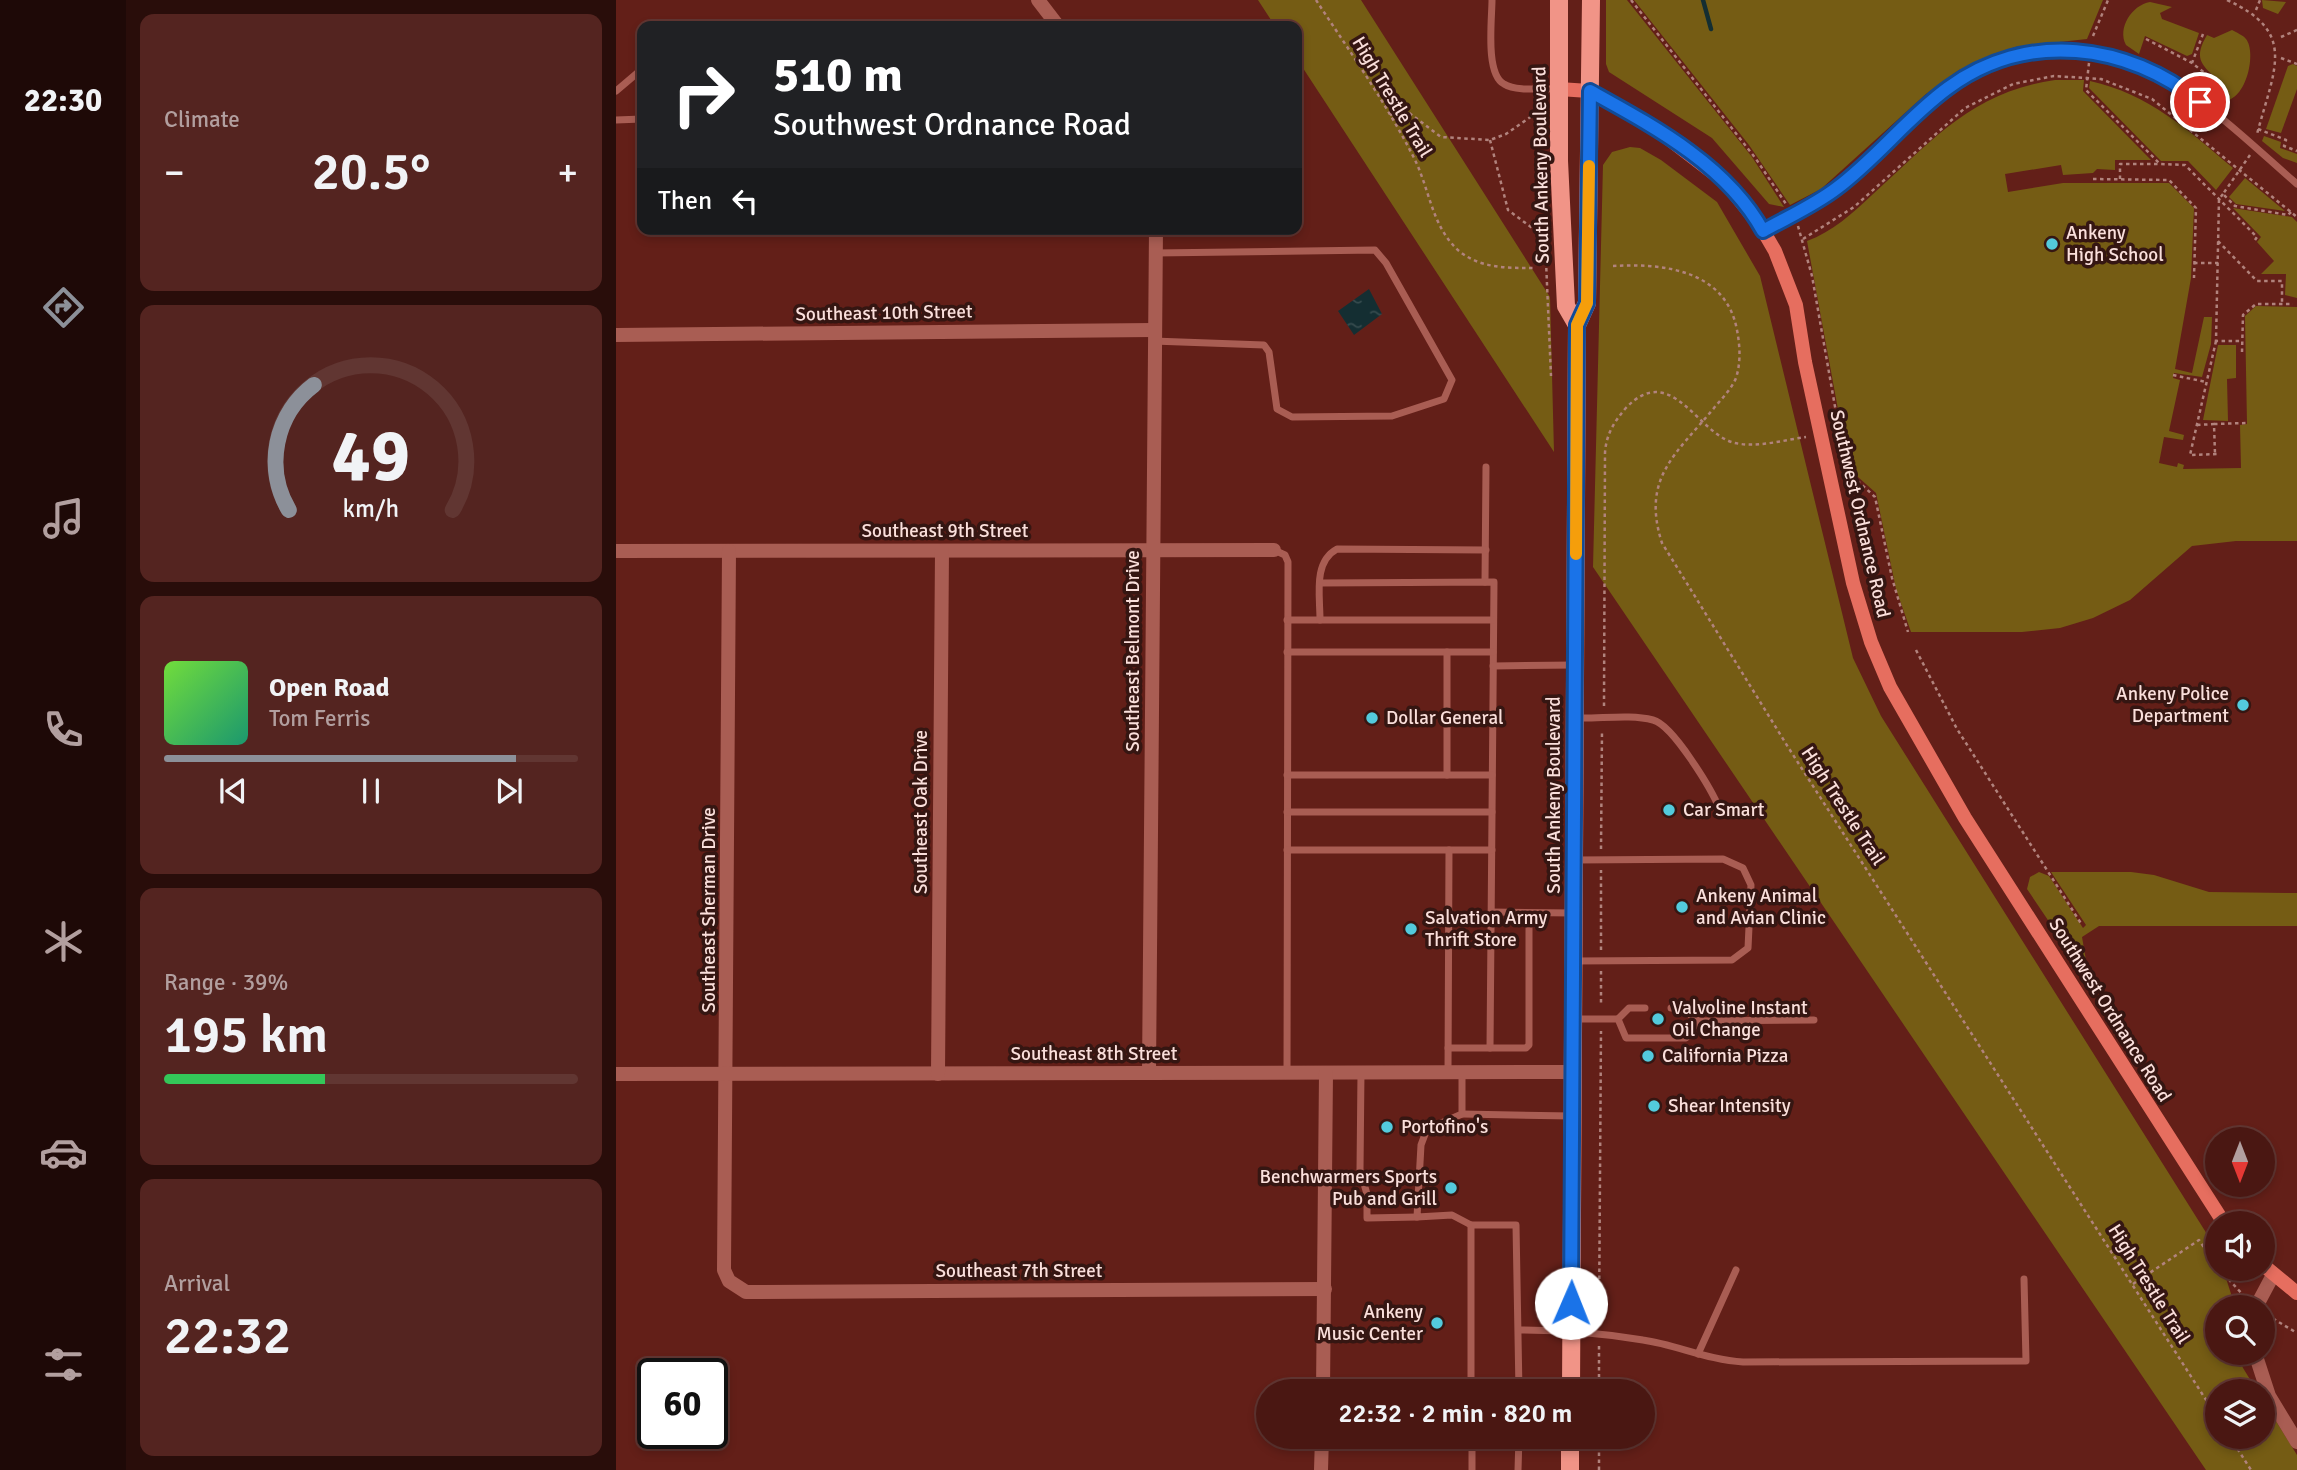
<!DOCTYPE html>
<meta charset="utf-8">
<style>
body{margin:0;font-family:Signika,sans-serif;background:#542420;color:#f1f3f6;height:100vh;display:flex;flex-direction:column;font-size:26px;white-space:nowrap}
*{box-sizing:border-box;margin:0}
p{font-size:23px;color:#b29f9f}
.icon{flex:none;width:38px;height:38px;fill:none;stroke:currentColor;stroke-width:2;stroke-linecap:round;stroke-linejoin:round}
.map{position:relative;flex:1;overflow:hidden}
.panel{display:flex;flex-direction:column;gap:14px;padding:14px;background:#290d0a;width:490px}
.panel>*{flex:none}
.guide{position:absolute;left:21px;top:21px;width:665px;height:214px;border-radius:14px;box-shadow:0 4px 10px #0003,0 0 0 2px #613632;background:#202124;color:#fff;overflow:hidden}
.needle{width:46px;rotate:180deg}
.fabs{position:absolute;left:1589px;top:1127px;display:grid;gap:14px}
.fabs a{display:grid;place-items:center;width:70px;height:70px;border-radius:50%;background:#4a1712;box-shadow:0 4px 10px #0003,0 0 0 2px #613632;font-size:35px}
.speed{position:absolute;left:21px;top:1358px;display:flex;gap:14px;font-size:35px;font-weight:700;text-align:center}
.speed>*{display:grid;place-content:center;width:91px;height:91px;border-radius:50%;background:#4a1712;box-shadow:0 4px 10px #0003,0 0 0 2px #613632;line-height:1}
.speed .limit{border:4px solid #111;border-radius:10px;background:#fff;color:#111}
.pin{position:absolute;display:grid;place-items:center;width:60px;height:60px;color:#fff;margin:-30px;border:4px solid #fff;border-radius:50%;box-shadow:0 2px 7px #0007}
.me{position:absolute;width:77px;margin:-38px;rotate:1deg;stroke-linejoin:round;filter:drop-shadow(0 0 5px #0008)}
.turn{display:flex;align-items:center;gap:24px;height:147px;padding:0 21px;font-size:32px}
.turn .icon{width:91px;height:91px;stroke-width:2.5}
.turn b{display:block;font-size:49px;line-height:60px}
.then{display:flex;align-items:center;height:66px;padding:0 21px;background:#0003;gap:14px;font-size:26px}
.big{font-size:52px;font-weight:600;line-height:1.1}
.panel .tile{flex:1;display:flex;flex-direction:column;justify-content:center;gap:10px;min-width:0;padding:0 24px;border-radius:14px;background:#542420}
.panel .dial{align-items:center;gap:0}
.dial svg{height:182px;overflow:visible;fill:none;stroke:#613632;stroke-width:7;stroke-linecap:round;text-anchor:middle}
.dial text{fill:#f1f3f6;stroke:none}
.song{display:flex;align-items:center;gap:21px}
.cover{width:84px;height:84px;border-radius:10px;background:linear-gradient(135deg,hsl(100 70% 55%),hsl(160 70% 35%))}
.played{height:7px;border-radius:4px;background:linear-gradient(90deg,#8c9099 85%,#613632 85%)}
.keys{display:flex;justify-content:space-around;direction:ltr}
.heat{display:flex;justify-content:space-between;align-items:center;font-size:38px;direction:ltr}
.charge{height:10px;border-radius:5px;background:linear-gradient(90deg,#34c759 39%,#613632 0)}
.trip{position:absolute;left:640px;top:1379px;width:399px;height:70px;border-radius:35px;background:#4a1712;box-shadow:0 4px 10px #0003,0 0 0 2px #613632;font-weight:600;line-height:70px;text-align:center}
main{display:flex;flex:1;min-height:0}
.menu{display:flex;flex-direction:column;width:126px;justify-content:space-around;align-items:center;background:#1e0907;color:#b29f9f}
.menu .icon{width:49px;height:49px}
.menu .on{color:#8c9099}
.menu b{font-size:32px;color:#f1f3f6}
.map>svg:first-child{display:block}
</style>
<main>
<nav class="menu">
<b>22:30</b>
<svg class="icon on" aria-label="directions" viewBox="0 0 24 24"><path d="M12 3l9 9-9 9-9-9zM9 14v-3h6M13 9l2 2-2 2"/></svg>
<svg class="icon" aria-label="music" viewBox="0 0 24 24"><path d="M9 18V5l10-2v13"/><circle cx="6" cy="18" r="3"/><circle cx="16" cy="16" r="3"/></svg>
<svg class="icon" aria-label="phone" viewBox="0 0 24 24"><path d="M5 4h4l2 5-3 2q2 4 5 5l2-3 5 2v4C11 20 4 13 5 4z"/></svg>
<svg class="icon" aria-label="climate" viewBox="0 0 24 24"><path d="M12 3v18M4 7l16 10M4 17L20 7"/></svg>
<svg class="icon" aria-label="car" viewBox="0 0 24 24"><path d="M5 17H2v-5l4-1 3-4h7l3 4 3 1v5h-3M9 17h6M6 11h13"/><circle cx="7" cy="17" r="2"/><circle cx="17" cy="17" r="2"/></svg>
<svg class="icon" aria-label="filters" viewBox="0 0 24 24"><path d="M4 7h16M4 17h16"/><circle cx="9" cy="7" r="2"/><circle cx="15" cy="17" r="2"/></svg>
</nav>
<section class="panel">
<div class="tile"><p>Climate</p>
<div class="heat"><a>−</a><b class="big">20.5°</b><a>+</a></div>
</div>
<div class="tile dial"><svg viewBox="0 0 100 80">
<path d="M14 69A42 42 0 1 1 86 69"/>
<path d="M14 69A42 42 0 0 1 25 14" stroke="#8c9099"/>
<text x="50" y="56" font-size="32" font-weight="700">49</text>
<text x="50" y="72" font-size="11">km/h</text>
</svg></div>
<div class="tile">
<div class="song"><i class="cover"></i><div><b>Open Road</b><p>Tom Ferris</p></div></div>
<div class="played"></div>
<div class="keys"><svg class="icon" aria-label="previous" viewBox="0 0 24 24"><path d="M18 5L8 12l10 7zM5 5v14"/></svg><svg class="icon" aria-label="pause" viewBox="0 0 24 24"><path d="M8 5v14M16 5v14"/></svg><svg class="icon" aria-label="next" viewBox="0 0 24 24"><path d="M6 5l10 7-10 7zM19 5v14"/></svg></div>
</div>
<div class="tile"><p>Range · 39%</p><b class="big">195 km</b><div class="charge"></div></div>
<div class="tile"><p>Arrival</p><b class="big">22:32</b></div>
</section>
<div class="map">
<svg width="1681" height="1470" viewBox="0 0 1681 1470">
<defs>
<pattern id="water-ripples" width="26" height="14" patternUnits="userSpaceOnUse" patternTransform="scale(1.75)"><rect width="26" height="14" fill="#142e32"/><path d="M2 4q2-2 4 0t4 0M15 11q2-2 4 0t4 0" fill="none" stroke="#374c4f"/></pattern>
</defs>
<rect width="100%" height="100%" fill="#631f18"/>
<!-- green -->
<g fill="#755c14">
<path d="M 642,0 L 745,0 L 934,297 L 938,452 L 681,59 L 681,26 L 659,26 Z"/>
<path d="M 990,0 L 1011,0 L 1136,157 L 1168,207 L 1153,204 L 1096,138 L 993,72 L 990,64 Z"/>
<path d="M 1018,0 L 1487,0 L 1471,39 L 1399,47 L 1343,70 L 1310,94 L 1205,189 L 1174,205 L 1133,145 Z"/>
<path d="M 1646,0 L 1670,2 L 1662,14 L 1647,8 Z"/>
<path d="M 1534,2 L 1556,7 L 1544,13 L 1546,19 L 1583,33 L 1576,54 L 1571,56 L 1529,36 L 1523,54 L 1510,45 C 1501,28 1516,5 1534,2 Z"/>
<path d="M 1616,30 C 1621,33 1627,35 1630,39 C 1643,55 1626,123 1590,94 L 1601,79 C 1584,64 1578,57 1591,35 L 1598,38 Z"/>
<path d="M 1677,64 L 1681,66 L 1681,89 L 1665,133 L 1650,129 L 1672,66 Z"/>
<path d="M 1439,80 L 1468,80 L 1467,91 L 1535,160 L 1499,160 L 1499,170 L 1481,169 L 1477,173 L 1447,175 L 1445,165 L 1389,174 L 1392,192 L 1447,183 L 1553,183 L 1578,208 L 1575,278 L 1559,369 L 1576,373 L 1588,317 L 1596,317 L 1595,344 L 1586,377 L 1558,373 L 1557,378 L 1564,380 L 1553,431 L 1568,435 L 1567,440 L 1548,437 L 1543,463 L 1561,467 L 1562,463 L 1568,465 L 1567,469 L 1625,468 L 1624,425 L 1631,424 L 1629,316 L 1640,306 L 1681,307 L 1681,541 L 1620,541 L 1576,546 L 1514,600 L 1477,618 L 1444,628 L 1406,632 L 1295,632 L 1280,589 L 1260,493 L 1233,469 L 1191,241 C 1216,232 1237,213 1256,195 C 1316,141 1355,92 1439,80 Z"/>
<path d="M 1474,81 C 1533,94 1572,130 1617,168 L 1600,190 L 1572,161 L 1545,161 L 1473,88 Z"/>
<path d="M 1648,136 L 1665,142 L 1664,148 L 1681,154 L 1681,163 L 1667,158 L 1646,141 Z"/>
<path d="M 1014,147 L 1024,148 L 1045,160 L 1101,202 L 1144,276 L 1237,658 L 1265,716 L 1601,1250 L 1601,1269 L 1607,1269 L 1619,1306 L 1601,1307 L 1601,1353 L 1618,1353 L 1641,1391 L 1601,1391 L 1601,1437 L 1647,1437 L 1647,1400 L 1681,1455 L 1681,1470 L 1590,1470 L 977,567 L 987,165 L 996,152 Z"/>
<path d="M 1629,178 L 1669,211 L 1620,204 L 1613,197 Z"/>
<path d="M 1617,208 L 1676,217 L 1681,222 L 1681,298 L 1669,295 L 1670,274 L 1645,274 L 1658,261 L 1641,242 L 1645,237 Z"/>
<path d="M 1602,345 L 1620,345 L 1620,378 L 1611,379 L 1612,421 L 1587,420 Z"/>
<path d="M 1423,872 L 1433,876 L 1467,928 L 1470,925 L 1435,872 L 1515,872 L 1538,875 L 1593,892 L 1681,893 L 1681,926 L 1483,926 L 1466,937 L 1471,966 L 1467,968 L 1463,966 L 1411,889 L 1414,877 Z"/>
</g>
<!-- water -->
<path fill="url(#water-ripples)" d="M 753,289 L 766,314 L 738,335 L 722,311 Z"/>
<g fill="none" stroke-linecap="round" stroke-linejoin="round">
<!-- stream -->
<path stroke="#142e32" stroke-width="4.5" d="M 1087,0 L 1095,29"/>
<!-- path -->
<g stroke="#b1837d" stroke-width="2.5" stroke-dasharray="3.5 3.5" stroke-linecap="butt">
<path d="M 700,0 C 734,52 771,104 799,160 C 814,191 816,227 843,251 C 865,269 893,268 920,268"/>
<path d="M 1015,0 L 1140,159 L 1170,204"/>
<path d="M 1611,0 C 1681,32 1659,67 1641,134"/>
<path d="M 1640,10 L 1644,0"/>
<path d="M 1587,34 L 1576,63 L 1599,81"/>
<path d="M 1477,36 L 1492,0"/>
<path d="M 1665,37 L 1681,30"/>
<path d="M 1530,39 L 1576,63"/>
<path d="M 1665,58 L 1681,64"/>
<path d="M 1473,63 L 1470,90 L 1544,164 L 1569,165 L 1641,237 L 1639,240"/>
<path d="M 774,115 L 787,110 L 792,112 L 825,137 L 874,140 L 890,134 L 916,116 L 920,107"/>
<path d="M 1642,129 L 1670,140 L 1668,146 L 1681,151"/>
<path d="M 874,140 L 892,210 L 923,233 L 929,254"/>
<path d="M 1634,155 L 1607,194 L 1619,206 L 1672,215 L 1675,212"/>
<path d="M 1477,179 L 1553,180 L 1580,208 L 1578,278"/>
<path d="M 1504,179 L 1504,164 L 1544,164"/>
<path d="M 1607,194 L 1603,199 L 1600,341 L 1626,341"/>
<path d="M 1182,226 L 1196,276 L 1221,418 L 1220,431"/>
<path d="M 1187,239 L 1238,207 L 1349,108 L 1397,84 L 1438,76 L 1485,79 L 1536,99 L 1681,217"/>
<path d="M 1602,241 L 1641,281 L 1666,281 L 1666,304"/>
<path d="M 930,261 L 935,376"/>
<path d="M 1578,263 L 1602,263"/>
<path d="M 997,266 C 1047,263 1110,270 1121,330 C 1124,346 1125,362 1120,378 C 1115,390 1106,398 1098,408 C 1060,454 1025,478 1046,543 L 1172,747 L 1601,1417"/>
<path d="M 1600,341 L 1574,455 L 1602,454"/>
<path d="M 1626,352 L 1627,315 L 1640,304 L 1677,304"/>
<path d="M 1557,375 L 1590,382"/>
<path d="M 1598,424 L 1631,423"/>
<path d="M 1581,425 L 1598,424 L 1599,454"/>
<path d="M 1222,430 L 1231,471 L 1259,497 L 1276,578 L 1292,632"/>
<path d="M 1300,650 L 1341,729 L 1466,925"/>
<path d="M 988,706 L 989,453 C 990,435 998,422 1009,409 C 1055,359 1082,435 1119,443 C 1141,448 1168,440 1190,437"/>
<path d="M 985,849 L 986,730"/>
<path d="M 985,950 L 985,870"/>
<path d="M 985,971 L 985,1006"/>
<path d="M 1603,1269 L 1630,1298"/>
<path d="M 1517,1284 L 1583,1240 L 1601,1267"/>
<path d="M 1651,1315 L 1681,1333"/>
<path d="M 983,1321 L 985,1031"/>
<path d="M 983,1346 L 983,1391"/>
<path d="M 1614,1437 L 1635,1470"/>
<path d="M 983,1470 L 983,1437"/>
</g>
<!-- lane -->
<g stroke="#a95d53" stroke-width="7">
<path d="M 876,0 C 876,19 869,74 888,84 C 901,92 927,88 942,89"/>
<path d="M 0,91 L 26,69"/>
<path d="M 0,120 L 26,119"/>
<path d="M 1148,231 C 1172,217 1199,205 1221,188 C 1261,158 1292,118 1332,88 C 1358,68 1393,55 1425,51 C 1533,39 1606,119 1681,184"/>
<path d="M 537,341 L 648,345 L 653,352 L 661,409 L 676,417 L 776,416 L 828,399 L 836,380 L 770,263 L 759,250 L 539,253"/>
<path d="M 658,550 L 669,555 L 672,562 L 671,1072"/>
<path d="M 869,582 L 870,467"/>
<path d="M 704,583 L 878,582 L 874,1048"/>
<path d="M 671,620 L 877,620"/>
<path d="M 704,620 C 704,595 697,562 721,549 L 870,550"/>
<path d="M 671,652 L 877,652"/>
<path d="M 831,652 L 831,775"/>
<path d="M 877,666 L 959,665"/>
<path d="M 960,718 C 984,719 1014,714 1037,720 C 1057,725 1096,790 1104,810"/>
<path d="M 671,775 L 876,775"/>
<path d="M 671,812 L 876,812"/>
<path d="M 671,850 L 876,850"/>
<path d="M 959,860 L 1107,859 L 1127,868 L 1135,885 L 1132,948 L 1116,960 L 959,961"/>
<path d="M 875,912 L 958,913"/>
<path d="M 1055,1008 L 1066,1008 L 1082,1021"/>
<path d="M 959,1019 L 1002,1019 L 1010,1038 L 1070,1038 L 1082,1021 L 1198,1020"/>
<path d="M 1002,1019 L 1013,1008 L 1029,1008"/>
<path d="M 832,1048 L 910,1048 L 913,1045 L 913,913"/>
<path d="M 745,1072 L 744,1170 L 751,1194 L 751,1218 L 801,1217"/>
<path d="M 832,1072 L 833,850"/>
<path d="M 846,1072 L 846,1114 L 811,1129 L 805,1145 L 801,1217 L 836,1215 L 855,1225"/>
<path d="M 846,1114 L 956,1116"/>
<path d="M 903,1330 C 945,1330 986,1333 1027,1340 C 1061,1345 1092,1360 1127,1362 L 1410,1361 L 1408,1279"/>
<path d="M 1082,1354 L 1120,1270"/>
<path d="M 855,1391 L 855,1225 L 900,1225 L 903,1391"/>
<path d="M 856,1437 L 856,1470"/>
<path d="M 902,1470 L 903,1437"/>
</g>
<!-- street -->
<g stroke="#a95d53" stroke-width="14">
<path d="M 422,0 L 442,26"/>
<path d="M 0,335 L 537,330"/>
<path d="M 0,551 L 658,550"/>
<path d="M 113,551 L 108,1270 L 113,1281 L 130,1292 L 709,1289"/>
<path d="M 533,1073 L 540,229"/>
<path d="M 0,1074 L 957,1072"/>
<path d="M 322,1074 L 326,551"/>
<path d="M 1640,1307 L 1657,1275"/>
<path d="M 1639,1353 L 1653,1396 L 1681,1442"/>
<path d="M 707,1391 L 710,1073"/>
<path d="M 705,1470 L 706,1437"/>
</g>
<!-- secondary -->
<g stroke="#e66e5f" stroke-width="14">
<path d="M 943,89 L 973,91 L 1032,123 L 1109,182 L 1145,227 L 1159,251 L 1180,305 L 1189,362 L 1237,583 L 1255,642 L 1274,687 L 1349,818 L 1608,1223"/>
<path d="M 1647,1265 L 1681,1293"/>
</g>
<!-- primary -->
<g stroke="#f19487" stroke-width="18">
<path d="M 943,0 L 943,161 L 950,306 L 961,325"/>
<path d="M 955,1391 L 961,325 L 971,303 L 975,0"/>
<path d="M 954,1470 L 954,1437"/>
</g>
</g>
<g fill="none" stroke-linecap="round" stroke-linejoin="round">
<defs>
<path id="route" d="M 955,1303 L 961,325 L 971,303 L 974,91 C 1037,126 1111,165 1147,231 C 1172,217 1199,205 1221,188 C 1261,158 1292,117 1332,88 C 1410,30 1512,43 1584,102"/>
</defs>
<!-- route casing -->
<use href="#route" stroke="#114b97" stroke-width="18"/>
<!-- route -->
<use href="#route" stroke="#1a73e8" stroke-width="12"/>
<!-- slow -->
<path stroke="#f59e0b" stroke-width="12" d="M 960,554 L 961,325 L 971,303 L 973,166"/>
</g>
<!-- markers -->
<g fill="#53cadc" stroke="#351612" stroke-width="2.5">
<circle cx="1436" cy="244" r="7"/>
<circle cx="1627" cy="705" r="7"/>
<circle cx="756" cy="718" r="7"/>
<circle cx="1053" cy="810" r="7"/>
<circle cx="1066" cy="907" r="7"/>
<circle cx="795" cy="929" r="7"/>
<circle cx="1042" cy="1019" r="7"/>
<circle cx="1032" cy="1056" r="7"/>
<circle cx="1038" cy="1106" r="7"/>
<circle cx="771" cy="1127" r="7"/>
<circle cx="835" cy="1188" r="7"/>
<circle cx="821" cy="1323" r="7"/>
</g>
<g text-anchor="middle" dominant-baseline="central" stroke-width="7" stroke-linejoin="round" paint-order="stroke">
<!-- street labels -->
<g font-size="19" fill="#fadfdb" stroke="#351612">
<text transform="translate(776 97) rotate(59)">High Trestle Trail</text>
<text transform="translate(925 165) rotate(-91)">South Ankeny Boulevard</text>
<text transform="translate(268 313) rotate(-1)">Southeast 10th Street</text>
<text transform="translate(1244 514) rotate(77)">Southwest Ordnance Road</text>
<text x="329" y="531">Southeast 9th Street</text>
<text transform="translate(517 651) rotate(-90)">Southeast Belmont Drive</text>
<text transform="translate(938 795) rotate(-90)">South Ankeny Boulevard</text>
<text transform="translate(1227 806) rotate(57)">High Trestle Trail</text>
<text transform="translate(305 812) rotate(-90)">Southeast Oak Drive</text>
<text transform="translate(93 910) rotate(-90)">Southeast Sherman Drive</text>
<text transform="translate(1494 1010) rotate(58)">Southwest Ordnance Road</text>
<text x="478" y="1054">Southeast 8th Street</text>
<text x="403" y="1271">Southeast 7th Street</text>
<text transform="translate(1533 1284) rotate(58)">High Trestle Trail</text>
</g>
<!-- poi labels -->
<g font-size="19" fill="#fadfdb" stroke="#351612" text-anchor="start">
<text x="1450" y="233">Ankeny<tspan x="1450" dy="22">High School</tspan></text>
<text x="1613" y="694" text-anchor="end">Ankeny Police<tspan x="1613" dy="22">Department</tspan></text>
<text x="770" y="718">Dollar General</text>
<text x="1067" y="810">Car Smart</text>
<text x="1080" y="896">Ankeny Animal<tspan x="1080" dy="22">and Avian Clinic</tspan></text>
<text x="809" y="918">Salvation Army<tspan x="809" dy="22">Thrift Store</tspan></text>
<text x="1056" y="1008">Valvoline Instant<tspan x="1056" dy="22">Oil Change</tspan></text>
<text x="1046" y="1056">California Pizza</text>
<text x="1052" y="1106">Shear Intensity</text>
<text x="785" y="1127">Portofino's</text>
<text x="821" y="1177" text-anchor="end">Benchwarmers Sports<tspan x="821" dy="22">Pub and Grill</tspan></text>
<text x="807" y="1312" text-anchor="end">Ankeny<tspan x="807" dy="22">Music Center</tspan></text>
</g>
</g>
</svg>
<div class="fabs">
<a><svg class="needle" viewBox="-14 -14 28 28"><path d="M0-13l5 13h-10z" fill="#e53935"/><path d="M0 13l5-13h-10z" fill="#b29f9f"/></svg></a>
<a><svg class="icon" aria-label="sound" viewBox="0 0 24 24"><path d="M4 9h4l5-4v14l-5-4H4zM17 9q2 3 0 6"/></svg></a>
<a><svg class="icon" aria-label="search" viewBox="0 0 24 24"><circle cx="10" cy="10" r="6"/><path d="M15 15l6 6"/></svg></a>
<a><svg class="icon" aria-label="layers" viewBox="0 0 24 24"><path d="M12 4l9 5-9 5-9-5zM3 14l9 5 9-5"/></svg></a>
</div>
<div class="speed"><div class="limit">60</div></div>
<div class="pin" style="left:1584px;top:102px;background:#d93025"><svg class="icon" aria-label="arrive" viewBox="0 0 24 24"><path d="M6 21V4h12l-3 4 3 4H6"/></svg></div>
<svg class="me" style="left:955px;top:1303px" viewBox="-20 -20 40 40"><circle r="19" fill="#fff"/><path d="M0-13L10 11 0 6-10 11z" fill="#1a73e8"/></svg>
<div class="trip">22:32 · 2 min · 820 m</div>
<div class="guide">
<div class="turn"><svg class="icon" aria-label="right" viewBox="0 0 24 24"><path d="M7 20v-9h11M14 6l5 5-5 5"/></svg><div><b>510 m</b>Southwest Ordnance Road</div></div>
<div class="then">Then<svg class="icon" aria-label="left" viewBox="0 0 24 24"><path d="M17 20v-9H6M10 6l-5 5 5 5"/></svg></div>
</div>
</div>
</main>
